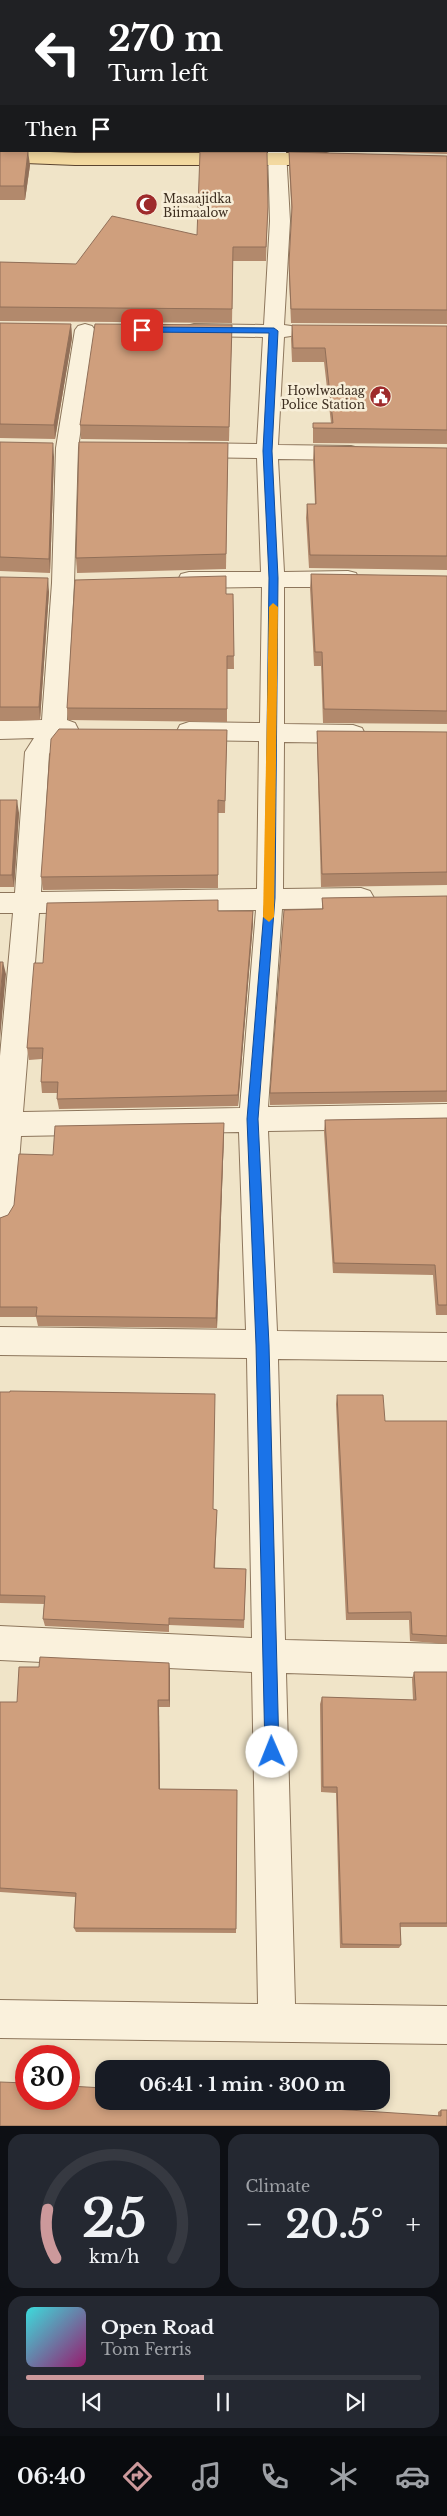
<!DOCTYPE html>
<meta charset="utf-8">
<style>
body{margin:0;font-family:"Libre Baskerville",serif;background:#242831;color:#f1f3f6;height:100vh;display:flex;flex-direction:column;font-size:19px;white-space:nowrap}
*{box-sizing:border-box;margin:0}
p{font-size:16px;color:#9ea1a6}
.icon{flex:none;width:28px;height:28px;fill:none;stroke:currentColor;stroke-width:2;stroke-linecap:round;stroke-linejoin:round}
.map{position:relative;height:2126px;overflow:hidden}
.details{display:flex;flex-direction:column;gap:8px;padding:8px;background:#0d0f14;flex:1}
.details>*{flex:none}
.hud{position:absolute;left:0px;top:0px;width:448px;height:152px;box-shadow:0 2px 8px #0003;background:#202124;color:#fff;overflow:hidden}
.speed{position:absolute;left:15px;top:2045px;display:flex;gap:10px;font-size:25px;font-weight:700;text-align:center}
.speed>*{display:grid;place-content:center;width:65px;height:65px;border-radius:50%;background:#171b24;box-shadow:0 2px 8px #0003;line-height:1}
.speed .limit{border:8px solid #d22;background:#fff;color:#111}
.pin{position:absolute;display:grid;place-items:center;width:42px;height:42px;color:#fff;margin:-21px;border-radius:10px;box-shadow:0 2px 8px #0006}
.me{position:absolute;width:55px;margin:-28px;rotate:359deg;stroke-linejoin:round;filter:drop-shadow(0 0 4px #0008)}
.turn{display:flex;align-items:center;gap:18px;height:105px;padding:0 25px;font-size:22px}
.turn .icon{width:65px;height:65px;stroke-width:2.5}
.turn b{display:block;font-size:35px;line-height:42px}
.then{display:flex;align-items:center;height:48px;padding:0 25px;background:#0003;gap:10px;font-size:19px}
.big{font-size:38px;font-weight:700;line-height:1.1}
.details .tile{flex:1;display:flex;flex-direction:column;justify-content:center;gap:8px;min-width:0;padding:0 18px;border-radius:15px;background:#242831}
.details .dial{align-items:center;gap:0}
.dial svg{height:130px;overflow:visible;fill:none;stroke:#363941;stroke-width:7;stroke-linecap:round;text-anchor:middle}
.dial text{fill:#f1f3f6;stroke:none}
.song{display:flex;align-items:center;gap:15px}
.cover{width:60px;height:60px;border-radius:8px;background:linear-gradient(135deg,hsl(180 70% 55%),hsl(320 70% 35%))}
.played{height:5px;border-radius:2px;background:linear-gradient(90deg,#cc999b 45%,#363941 45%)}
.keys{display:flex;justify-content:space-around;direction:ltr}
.heat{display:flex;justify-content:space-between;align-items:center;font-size:28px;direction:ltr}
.details .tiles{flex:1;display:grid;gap:8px;grid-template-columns:1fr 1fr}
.tile:last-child{grid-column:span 2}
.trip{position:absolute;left:95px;top:2060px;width:295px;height:50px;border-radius:15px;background:#171b24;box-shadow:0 2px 8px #0003;font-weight:700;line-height:50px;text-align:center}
.dock{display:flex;height:80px;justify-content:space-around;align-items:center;background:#090b0e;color:#9ea1a6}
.dock .icon{width:35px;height:35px}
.dock .current{color:#cc999b}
.dock b{font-size:22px;color:#f1f3f6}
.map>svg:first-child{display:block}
</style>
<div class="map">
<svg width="447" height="2126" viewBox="0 0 447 2126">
<rect width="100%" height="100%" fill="#f0e4c8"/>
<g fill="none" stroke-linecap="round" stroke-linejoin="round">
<defs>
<path id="minor" d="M 268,151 L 286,151 L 290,221 L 284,325 L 298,327 L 301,331 L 298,335 L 284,337 L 278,445 L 351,446 L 359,448 L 362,453 L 359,458 L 351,460 L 278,459 L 284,572 L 348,571 L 356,573 L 359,579 L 356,585 L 348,587 L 284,587 L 284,724 L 353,725 L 362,728 L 365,734 L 362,740 L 353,743 L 284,742 L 283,889 L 361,888 L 370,891 L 374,898 L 370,905 L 361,908 L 282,909 L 268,1107 L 447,1104 L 447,1128 L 268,1131 L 277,1331 L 447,1333 L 447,1361 L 278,1359 L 285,1640 L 447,1644 L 447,1678 L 286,1673 L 295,2004 L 447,2006 L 447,2044 L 0,2038 L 0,2000 L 258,2004 L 252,1672 L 0,1660 L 0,1626 L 252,1638 L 247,1358 L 0,1355 L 0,1327 L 246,1330 L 239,1132 L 21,1136 L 15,1215 L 10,1224 L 0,1228 L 0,1056 L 13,913 L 0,913 L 0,893 L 15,893 L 25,752 L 34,738 L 0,739 L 0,721 L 42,720 L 52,583 L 56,448 L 75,330 L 78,326 L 85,324 L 92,326 L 95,330 L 78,448 L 74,583 L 67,720 L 75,723 L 78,729 L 75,735 L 61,738 L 49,754 L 41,892 L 257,889 L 259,741 L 189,740 L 180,737 L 177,731 L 180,725 L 189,722 L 260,723 L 262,587 L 189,588 L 181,586 L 178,580 L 181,574 L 189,572 L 261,572 L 257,458 L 191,457 L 183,455 L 180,450 L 183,445 L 191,443 L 257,444 L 263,337 L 194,336 L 187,334 L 184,330 L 187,326 L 194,324 L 264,325 L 270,221 ZM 256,910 L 240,1108 L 23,1112 L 39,913 Z"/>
<path id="major" d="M 0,150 L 75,153 L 326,153 L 333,155 L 335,159 L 333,163 L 326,165 L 75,165 L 0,162 Z"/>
</defs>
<!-- minor casing -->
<use href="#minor" stroke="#8d765c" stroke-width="2"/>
<!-- major casing -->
<use href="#major" stroke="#5b4430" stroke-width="2"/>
<!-- minor -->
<use href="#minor" fill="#faf1dc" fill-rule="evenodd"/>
<!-- major -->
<use href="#major" fill="#f3d9a0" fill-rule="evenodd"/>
</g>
<!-- wall -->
<g fill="#b2896c">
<path d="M 0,0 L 447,49 L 1,1 L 1,148 L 0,148 Z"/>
<path d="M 446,53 L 447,53 L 447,154 L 354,151 L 446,151 Z"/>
<path d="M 0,149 L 30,165 L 25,200 L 0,200 Z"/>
<path d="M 289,152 L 447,156 L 447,324 L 291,323 L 289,277 L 292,218 L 289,166 Z"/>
<path d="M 268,207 L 266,261 L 233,261 L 232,323 L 0,321 L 0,262 L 76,264 L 197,235 Z"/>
<path d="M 0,323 L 71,324 L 72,338 L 55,439 L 0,438 Z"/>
<path d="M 232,325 L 229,441 L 81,439 L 80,425 Z"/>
<path d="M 292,325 L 447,326 L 447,444 L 313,443 L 313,423 L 331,423 L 324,362 L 292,362 L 291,339 Z"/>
<path d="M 0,442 L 54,457 L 50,573 L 0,571 Z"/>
<path d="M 228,443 L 226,569 L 77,573 L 76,558 Z"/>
<path d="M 314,446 L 447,448 L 447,570 L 309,568 L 306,518 L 307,504 L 315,504 L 313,460 Z"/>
<path d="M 311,574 L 447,576 L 447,724 L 323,723 L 321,666 L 314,666 L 310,588 Z"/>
<path d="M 0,577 L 49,592 L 40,720 L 0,721 Z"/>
<path d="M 226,594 L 233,594 L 234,669 L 227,669 L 227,722 L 68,720 L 67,708 Z"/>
<path d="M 227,730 L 225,813 L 218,813 L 218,888 L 43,890 L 41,877 Z"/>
<path d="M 317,731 L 447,732 L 447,885 L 321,887 L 317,744 Z"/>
<path d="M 0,800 L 19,813 L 14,887 L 0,887 Z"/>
<path d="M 447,896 L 447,1102 L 270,1105 L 270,1093 L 322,909 L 322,898 Z"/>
<path d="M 218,911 L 253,911 L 253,923 L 238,1106 L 59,1109 L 57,1099 L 57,1093 L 42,1093 L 41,1082 L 42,1059 L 29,1060 L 27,1048 L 43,963 Z"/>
<path d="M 447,1118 L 447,1315 L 436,1315 L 433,1275 L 333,1273 L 324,1132 L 325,1120 Z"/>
<path d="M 224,1134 L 217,1328 L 38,1326 L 36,1317 L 0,1317 L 0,1218 L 8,1215 L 53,1155 Z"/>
<path d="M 0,1392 L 213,1509 L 217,1510 L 215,1568 L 246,1569 L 244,1628 L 169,1625 L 169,1632 L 45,1626 L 43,1619 L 44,1604 L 0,1603 Z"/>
<path d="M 337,1395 L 385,1421 L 447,1421 L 447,1644 L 410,1641 L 409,1620 L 346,1620 L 336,1404 Z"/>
<path d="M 170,1670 L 170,1707 L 159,1707 L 160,1789 L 237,1790 L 236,1933 L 76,1932 L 74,1928 L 75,1897 L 0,1892 L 0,1702 L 17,1702 Z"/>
<path d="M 414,1672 L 447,1672 L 447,1927 L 400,1927 L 401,1945 L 399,1948 L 340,1948 L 336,1793 L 321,1792 L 320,1704 L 322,1697 L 413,1700 L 412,1679 Z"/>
<path d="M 104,2101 L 438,2116 L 438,2112 L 441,2110 L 447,2126 L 0,2126 Z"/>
</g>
<!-- shaded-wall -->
<g fill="#916f58">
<path d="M 447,36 L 447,49 L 446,50 L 446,37 Z"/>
<path d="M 28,151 L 30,165 L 25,200 L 24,186 Z"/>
<path d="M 71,324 L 72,338 L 55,439 L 54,425 Z"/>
<path d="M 53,443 L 54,457 L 50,573 L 49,559 Z"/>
<path d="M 48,578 L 49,592 L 40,720 L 39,707 Z"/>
<path d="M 17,800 L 19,813 L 14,887 L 12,875 Z"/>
<path d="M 253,911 L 253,923 L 238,1106 L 238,1095 Z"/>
<path d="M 3,962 L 6,974 L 0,1039 L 0,1001 Z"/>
<path d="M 224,1123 L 224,1134 L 217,1328 L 216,1318 Z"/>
<path d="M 169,1663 L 170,1670 L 170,1707 L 169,1700 Z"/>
<path d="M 158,1700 L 159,1707 L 160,1795 L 159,1789 Z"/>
</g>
<!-- building -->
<g fill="#cf9f7d" stroke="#916f58">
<path d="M 0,0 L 447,0 L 447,36 L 446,37 L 446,1 L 1,1 L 1,124 L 0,116 Z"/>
<path d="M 446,53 L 447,53 L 447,121 L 446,122 Z"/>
<rect x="0" y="125" width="1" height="9"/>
<path d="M 446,126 L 447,131 L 447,140 L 446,140 Z"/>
<path d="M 0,149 L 1,149 L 1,151 L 28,151 L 24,186 L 0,186 Z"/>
<path d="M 200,152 L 267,152 L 268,207 L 266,247 L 233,247 L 232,309 L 0,307 L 0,262 L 76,264 L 112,216 L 197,235 Z"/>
<path d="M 289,152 L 447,156 L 447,310 L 291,309 L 289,263 L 292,207 Z"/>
<path d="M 0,323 L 71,324 L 54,425 L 0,424 Z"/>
<path d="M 95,324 L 232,325 L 229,427 L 80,425 Z"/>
<path d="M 292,325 L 447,326 L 447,430 L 313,428 L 313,423 L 333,423 L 325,348 L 293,348 Z"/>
<path d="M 0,442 L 53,443 L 49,559 L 0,557 Z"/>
<path d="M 79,442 L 228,443 L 226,554 L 76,558 Z"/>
<path d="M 314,446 L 447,448 L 447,556 L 310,555 L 307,504 L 316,504 Z"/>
<path d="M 311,574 L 447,576 L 447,711 L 324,709 L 322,652 L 315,652 Z"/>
<path d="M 226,576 L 226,594 L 233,594 L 234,656 L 227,656 L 227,709 L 67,708 L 75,580 Z"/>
<path d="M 0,577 L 48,578 L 39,707 L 0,707 Z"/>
<path d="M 59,729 L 227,730 L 225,801 L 218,800 L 218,875 L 41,877 L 51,739 Z"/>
<path d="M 317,731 L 447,732 L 447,872 L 322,874 Z"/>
<path d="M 0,800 L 17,800 L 12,875 L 0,875 Z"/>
<path d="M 447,896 L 447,1091 L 270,1093 L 284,910 L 323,909 L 322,898 Z"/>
<path d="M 218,900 L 218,911 L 253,911 L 238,1095 L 57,1099 L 58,1082 L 41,1082 L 43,1048 L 27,1048 L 34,963 L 43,963 L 47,903 Z"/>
<path d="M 0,962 L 3,962 L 0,1001 Z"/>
<path d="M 447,1118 L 447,1305 L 438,1305 L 435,1265 L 334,1263 L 325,1120 Z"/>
<path d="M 224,1123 L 216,1318 L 36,1316 L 37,1307 L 0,1307 L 0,1218 L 8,1215 L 14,1205 L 19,1154 L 53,1155 L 55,1126 Z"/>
<path d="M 10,1391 L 215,1394 L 213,1509 L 217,1510 L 214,1568 L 246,1569 L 244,1620 L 169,1618 L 169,1625 L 43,1619 L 45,1596 L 0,1595 L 0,1392 L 10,1392 Z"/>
<path d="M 337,1395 L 383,1395 L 385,1421 L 447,1421 L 447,1636 L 412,1634 L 411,1612 L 348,1613 Z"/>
<path d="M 40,1657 L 169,1663 L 169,1700 L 158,1700 L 159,1789 L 237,1790 L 236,1929 L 74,1928 L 76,1893 L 0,1888 L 0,1702 L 17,1702 L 19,1667 L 39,1667 Z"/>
<path d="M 414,1672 L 447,1672 L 447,1923 L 400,1923 L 401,1945 L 342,1944 L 337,1787 L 323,1787 L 322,1697 L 416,1700 Z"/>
<path d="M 0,2082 L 26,2083 L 26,2099 L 69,2099 L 69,2086 L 104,2088 L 104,2101 L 210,2101 L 441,2116 L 441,2110 L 447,2110 L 447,2126 L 0,2126 Z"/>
</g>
<!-- route -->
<path fill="#1a73e8" stroke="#114b97" d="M 142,327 L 274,328 L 278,331 L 272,451 L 278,578 L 275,898 L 258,1119 L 269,1345 L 279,1752 L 277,1757 L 272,1759 L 267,1757 L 265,1752 L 256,1345 L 247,1119 L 265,898 L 269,578 L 263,451 L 269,333 L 139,332 L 139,328 Z"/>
<!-- slow -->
<path fill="#f59e0b" d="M 273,603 L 278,607 L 274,917 L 269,922 L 263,917 L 269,607 Z"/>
<!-- icons -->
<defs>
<symbol id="mosque-disc" viewBox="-11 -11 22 22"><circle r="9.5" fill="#9e2a2b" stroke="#f7eed8"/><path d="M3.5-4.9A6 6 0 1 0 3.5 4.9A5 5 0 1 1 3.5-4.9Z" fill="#fff"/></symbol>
<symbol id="civic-disc" viewBox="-11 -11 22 22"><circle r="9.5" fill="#9e2a2b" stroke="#f7eed8"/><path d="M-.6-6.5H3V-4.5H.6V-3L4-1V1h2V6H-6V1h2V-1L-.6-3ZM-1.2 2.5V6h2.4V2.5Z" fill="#fff"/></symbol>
</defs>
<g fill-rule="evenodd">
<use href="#mosque-disc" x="134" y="192" width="25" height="25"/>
<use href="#civic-disc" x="368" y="384" width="25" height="25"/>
</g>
<g text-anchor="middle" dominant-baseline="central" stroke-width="5" stroke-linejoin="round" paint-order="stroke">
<!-- far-poi labels -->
<g font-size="12" fill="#3d2e20" stroke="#f7eed8" text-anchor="start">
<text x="163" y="198">Masaajidka<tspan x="163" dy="14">Biimaalow</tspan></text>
<text x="365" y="390" text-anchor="end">Howlwadaag<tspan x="365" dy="14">Police Station</tspan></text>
</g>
</g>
</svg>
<div class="speed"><div class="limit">30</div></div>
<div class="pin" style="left:142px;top:330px;background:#d93025"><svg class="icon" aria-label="arrive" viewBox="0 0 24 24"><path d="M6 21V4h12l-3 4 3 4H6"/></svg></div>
<svg class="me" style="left:272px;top:1752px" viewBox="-20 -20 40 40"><circle r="19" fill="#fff"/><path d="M0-13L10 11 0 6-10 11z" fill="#1a73e8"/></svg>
<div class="trip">06:41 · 1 min · 300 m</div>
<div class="hud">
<div class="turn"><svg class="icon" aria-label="left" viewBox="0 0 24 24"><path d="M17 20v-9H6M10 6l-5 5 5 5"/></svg><div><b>270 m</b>Turn left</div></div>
<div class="then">Then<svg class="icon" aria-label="arrive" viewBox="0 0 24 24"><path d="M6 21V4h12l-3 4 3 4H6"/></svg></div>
</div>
</div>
<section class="details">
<div class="tiles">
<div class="tile dial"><svg viewBox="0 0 100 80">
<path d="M14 69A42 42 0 1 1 86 69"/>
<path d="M14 69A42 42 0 0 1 9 39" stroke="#cc999b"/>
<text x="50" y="56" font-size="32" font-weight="700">25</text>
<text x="50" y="72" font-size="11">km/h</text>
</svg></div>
<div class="tile"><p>Climate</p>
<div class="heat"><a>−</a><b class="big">20.5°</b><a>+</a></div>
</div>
<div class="tile">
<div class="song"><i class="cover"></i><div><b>Open Road</b><p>Tom Ferris</p></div></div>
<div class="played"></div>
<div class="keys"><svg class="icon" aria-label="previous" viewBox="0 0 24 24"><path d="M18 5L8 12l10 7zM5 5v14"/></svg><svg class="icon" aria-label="pause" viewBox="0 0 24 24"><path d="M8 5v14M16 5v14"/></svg><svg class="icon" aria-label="next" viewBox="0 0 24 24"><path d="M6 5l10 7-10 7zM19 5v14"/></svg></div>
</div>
</div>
</section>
<nav class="dock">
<b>06:40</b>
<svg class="icon current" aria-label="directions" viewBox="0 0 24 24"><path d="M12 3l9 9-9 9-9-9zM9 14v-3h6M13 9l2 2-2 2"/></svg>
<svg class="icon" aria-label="music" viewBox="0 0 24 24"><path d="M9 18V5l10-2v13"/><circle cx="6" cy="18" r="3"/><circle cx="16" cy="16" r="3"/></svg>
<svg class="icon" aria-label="phone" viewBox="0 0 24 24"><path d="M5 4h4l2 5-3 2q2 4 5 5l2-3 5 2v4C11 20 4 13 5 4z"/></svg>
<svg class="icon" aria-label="climate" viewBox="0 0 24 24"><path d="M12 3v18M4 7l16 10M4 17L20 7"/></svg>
<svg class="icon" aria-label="car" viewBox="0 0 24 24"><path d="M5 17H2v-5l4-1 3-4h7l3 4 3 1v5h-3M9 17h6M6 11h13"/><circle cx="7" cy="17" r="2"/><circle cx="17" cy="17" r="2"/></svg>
</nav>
